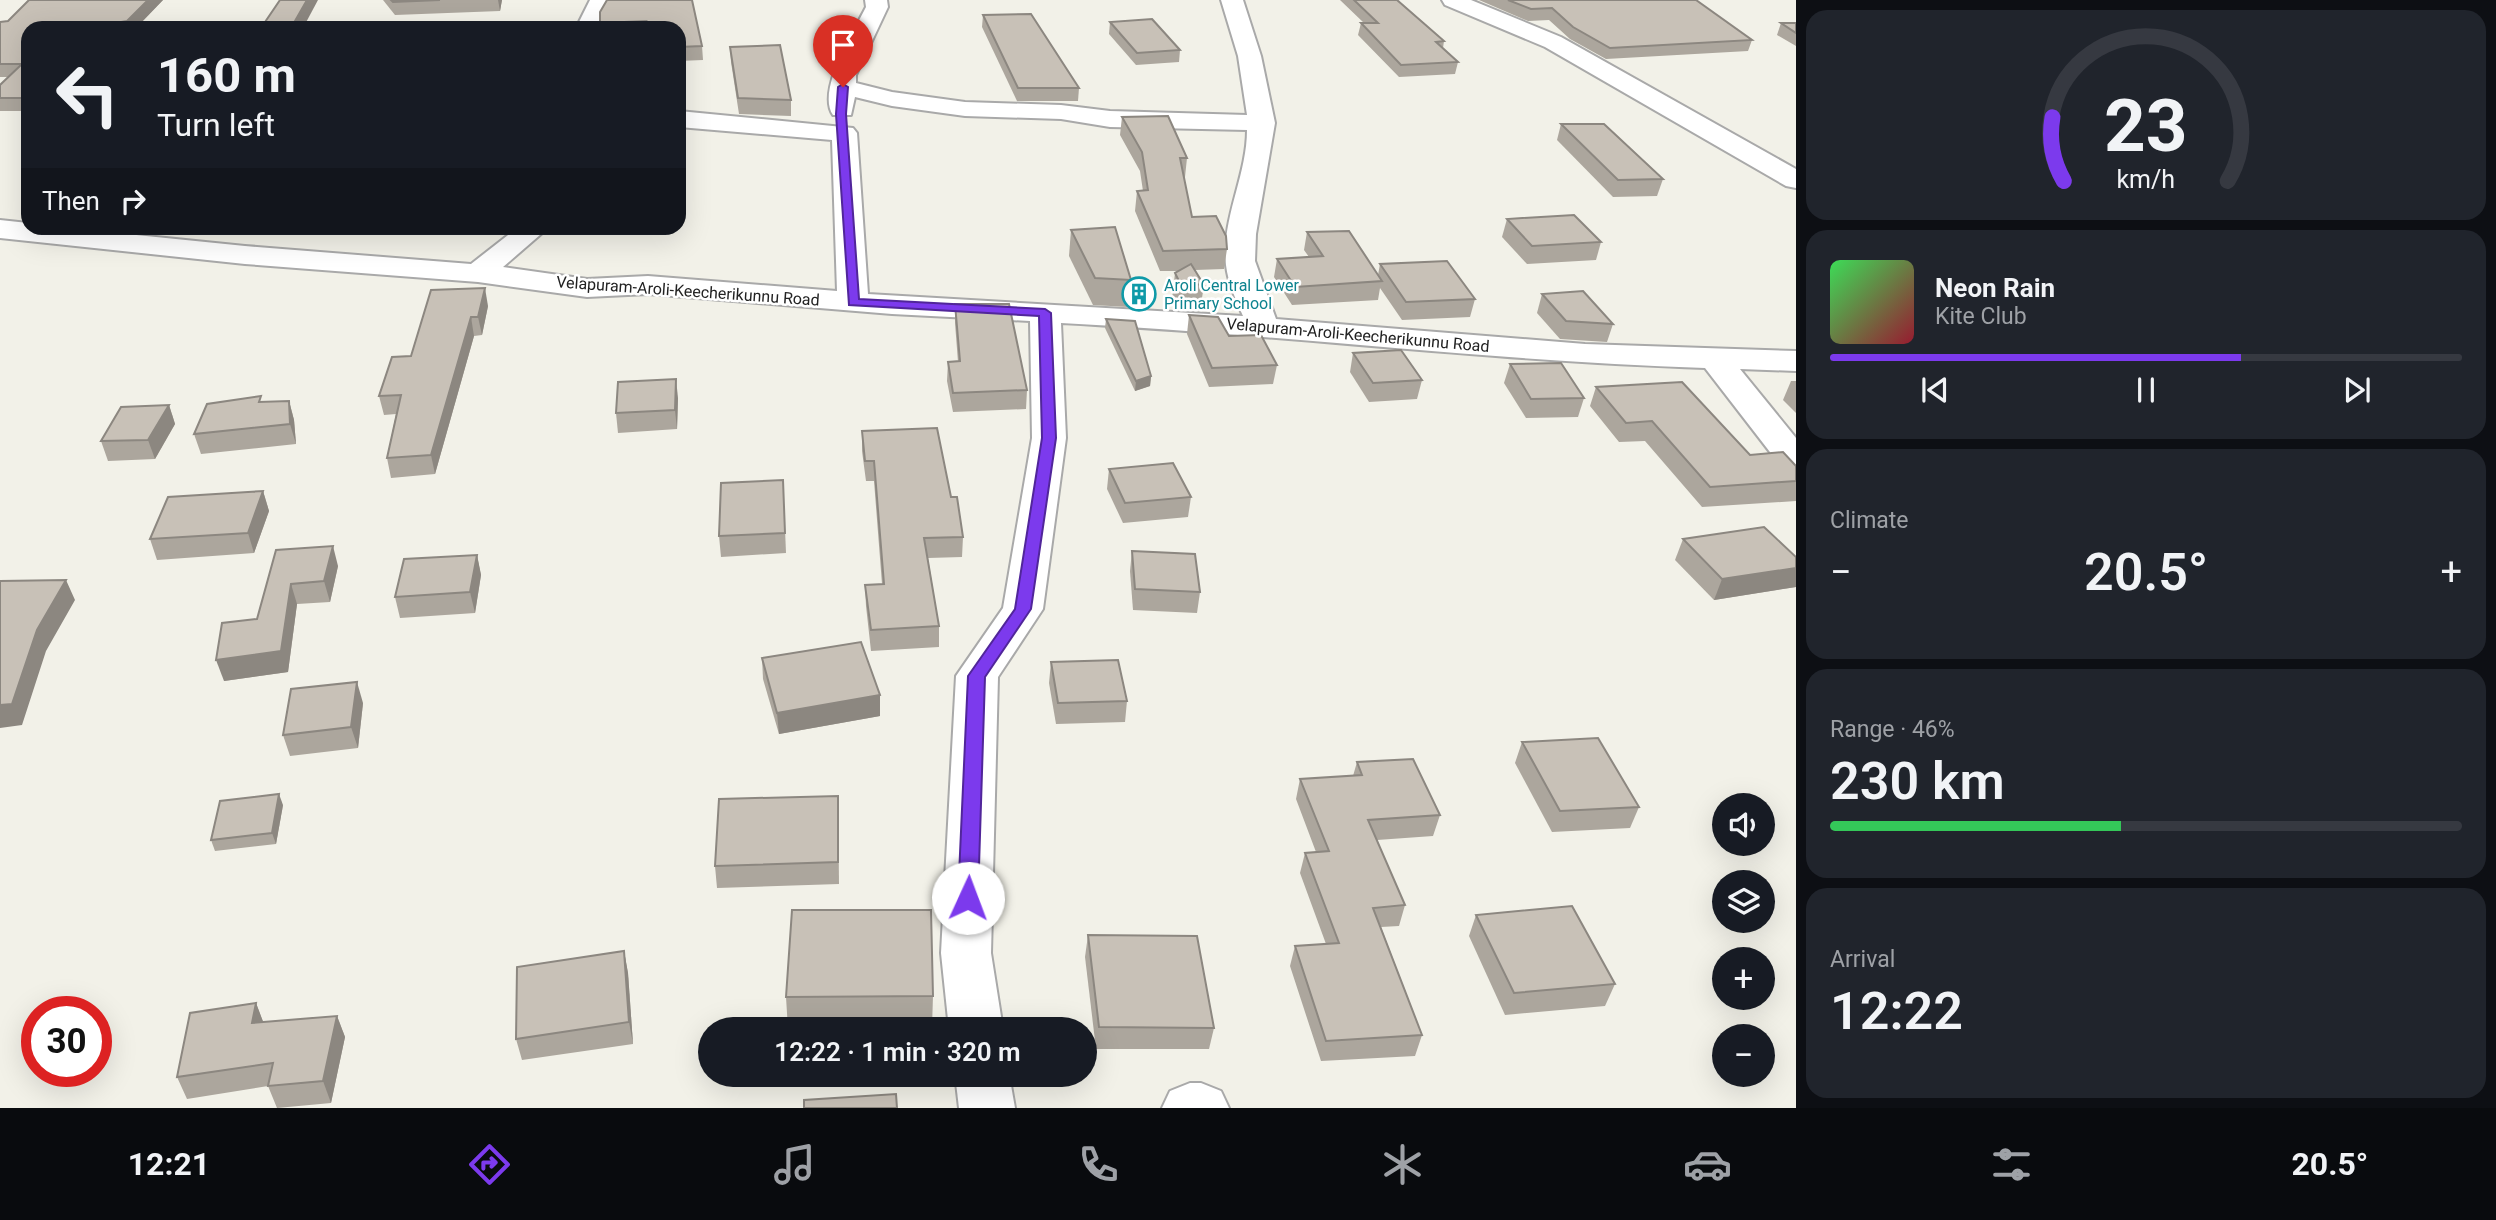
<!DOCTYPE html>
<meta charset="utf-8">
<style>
body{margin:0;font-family:Roboto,sans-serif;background:#20242c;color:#f1f3f6;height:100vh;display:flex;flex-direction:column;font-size:26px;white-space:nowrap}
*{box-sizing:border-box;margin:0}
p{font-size:23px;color:#9ea1a6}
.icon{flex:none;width:38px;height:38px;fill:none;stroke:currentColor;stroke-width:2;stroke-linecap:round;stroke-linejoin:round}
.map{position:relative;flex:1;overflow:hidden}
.side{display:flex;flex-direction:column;gap:10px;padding:10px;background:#0d0f14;width:700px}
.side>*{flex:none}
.guide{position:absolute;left:21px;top:21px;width:665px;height:214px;border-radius:21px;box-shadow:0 7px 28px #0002;background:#171b24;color:#f1f3f6;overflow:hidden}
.buttons{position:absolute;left:1712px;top:793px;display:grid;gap:14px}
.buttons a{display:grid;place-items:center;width:63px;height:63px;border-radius:50%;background:#171b24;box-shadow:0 7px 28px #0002;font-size:35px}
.speed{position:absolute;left:21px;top:996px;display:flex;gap:14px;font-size:35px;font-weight:700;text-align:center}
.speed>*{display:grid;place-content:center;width:91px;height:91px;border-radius:50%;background:#171b24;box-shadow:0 7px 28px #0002;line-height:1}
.speed .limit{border:10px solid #d22;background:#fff;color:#111}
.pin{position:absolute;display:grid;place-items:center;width:60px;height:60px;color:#fff;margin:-72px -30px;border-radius:50% 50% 50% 0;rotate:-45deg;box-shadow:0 0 7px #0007}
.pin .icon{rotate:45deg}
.me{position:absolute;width:77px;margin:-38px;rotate:2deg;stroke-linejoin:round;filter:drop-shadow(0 0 5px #0008)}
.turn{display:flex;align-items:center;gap:24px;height:147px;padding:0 21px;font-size:32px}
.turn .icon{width:91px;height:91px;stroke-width:2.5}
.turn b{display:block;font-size:49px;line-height:60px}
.then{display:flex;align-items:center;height:66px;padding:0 21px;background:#0003;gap:14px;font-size:26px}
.big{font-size:52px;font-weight:600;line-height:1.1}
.side .widget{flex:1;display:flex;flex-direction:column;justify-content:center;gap:10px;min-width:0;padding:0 24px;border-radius:21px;background:#20242c}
.side .dial{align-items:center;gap:0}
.dial svg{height:182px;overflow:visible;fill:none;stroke:#363941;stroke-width:7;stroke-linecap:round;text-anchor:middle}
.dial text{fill:#f1f3f6;stroke:none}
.song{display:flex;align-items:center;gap:21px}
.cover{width:84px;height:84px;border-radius:10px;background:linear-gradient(135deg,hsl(130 70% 55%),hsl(350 70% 35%))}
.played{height:7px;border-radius:4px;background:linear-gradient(90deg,#7c3aed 65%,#363941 65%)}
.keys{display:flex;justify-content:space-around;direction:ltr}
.heat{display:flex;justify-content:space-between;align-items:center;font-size:38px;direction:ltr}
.charge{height:10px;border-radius:5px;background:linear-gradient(90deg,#34c759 46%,#363941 0)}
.trip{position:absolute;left:698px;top:1017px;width:399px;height:70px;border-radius:35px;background:#171b24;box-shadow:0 7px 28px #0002;font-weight:600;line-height:70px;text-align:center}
.tabs{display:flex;height:112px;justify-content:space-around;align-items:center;background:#090b0e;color:#9ea1a6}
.tabs .icon{width:49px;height:49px}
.tabs .current{color:#7c3aed}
.tabs b{font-size:32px;color:#f1f3f6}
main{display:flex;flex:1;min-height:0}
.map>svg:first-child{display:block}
</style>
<main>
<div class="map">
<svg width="1796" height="1108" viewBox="0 0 1796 1108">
<rect width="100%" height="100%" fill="#f2f1e8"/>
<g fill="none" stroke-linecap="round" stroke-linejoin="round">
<defs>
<g id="street">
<path d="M 590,0 L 612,0 L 598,28 L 576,28 Z"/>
<path d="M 865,0 L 887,0 L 888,7 L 856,75 L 856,83 L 892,92 L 965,102 L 1061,105 L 1110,111 L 1247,115 L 1238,56 L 1221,0 L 1243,0 L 1261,56 L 1275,123 L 1256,234 L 1255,261 L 1276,319 L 1585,344 L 1796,351 L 1796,371 L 1740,369 L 1796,438 L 1796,472 L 1783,469 L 1705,368 C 1490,361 1276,334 1061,323 L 1066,438 L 1043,609 L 998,677 L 991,953 L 1003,1029 L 949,1029 L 941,953 L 956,676 L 1003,608 L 1032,438 L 1030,321 L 892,314 L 648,294 L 587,297 L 478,282 L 245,264 L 0,238 L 0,220 L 28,223 L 28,228 L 67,228 L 245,246 L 471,264 L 517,228 L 548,228 L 503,267 L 587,279 L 648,276 L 837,291 L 832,140 L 679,127 L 679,111 L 853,128 L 857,133 L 868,294 L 1243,316 C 1236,300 1228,283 1226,265 C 1221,219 1247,176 1247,130 L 1110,127 L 1061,119 L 965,116 L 892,106 L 855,97 L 851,115 L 833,115 C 816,91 854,31 866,7 Z"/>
<path d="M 1442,0 L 1471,0 L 1561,37 L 1796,169 L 1796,188 L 1786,186 L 1545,47 L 1445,5 Z"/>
<path d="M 955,1074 L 1009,1074 L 1015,1108 L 959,1108 Z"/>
<path d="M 1190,1083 L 1201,1083 L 1221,1091 L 1229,1108 L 1162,1108 L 1170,1091 Z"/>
</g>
</defs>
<!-- street casing -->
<use href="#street" stroke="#a9a9a9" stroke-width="4"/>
<!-- street -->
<use href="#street" fill="#fff" fill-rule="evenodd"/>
</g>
<!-- wall -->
<g fill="#aca69d">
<path d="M 29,0 L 163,0 L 136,28 L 28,28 L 28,111 L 0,111 L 0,85 L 9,77 L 0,77 L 0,22 L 8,21 Z"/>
<path d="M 383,0 L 502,0 L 500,11 L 395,15 Z"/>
<path d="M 607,0 L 692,0 L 702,46 L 703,60 L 679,61 L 679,28 L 601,28 L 600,12 Z"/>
<path d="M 1340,0 L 1397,0 L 1444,41 L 1443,48 L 1458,62 L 1455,74 L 1399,77 L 1358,35 L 1361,23 L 1364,23 Z"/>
<path d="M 1479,0 L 1696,0 L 1752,40 L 1748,51 L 1606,59 L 1570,39 L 1549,20 L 1528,21 Z"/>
<path d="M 983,15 L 1079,88 L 1078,101 L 1017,101 L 982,27 Z"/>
<path d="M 1110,22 L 1180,50 L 1179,62 L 1136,65 L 1109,34 Z"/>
<path d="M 1781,23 L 1796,23 L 1796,46 L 1777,35 Z"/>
<path d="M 730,47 L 791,100 L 791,116 L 739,114 L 731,62 Z"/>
<path d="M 1122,117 L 1187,158 L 1185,177 L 1184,177 L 1192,217 L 1227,249 L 1224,269 L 1195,270 L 1204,285 L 1200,311 L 1176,309 L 1172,299 L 1175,273 L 1179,271 L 1160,271 L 1135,211 L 1137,191 L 1143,191 L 1140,171 L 1120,135 Z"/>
<path d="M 1561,124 L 1663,179 L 1657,196 L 1613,197 L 1557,140 Z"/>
<path d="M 1507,219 L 1601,242 L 1596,260 L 1527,264 L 1502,237 Z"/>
<path d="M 1071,230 L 1131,280 L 1128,307 L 1093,305 L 1069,256 Z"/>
<path d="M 1307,232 L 1378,275 L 1380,264 L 1475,299 L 1470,317 L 1402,320 L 1380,288 L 1378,300 L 1292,305 L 1274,277 L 1277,259 L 1309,257 L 1304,250 Z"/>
<path d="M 1542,294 L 1613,324 L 1607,342 L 1560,339 L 1537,313 Z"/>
<path d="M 955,304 L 1027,390 L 1026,409 L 953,412 L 947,381 L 948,362 L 958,362 L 955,323 Z"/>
<path d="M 488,306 L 482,335 L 474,336 L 435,474 L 391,478 L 387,458 L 396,414 L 384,415 L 379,396 L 411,356 Z"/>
<path d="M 1189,315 L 1229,336 L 1277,365 L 1273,384 L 1209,387 L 1187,334 Z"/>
<path d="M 1106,319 L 1151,376 L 1150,386 L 1135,391 L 1105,328 Z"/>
<path d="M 1353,353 L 1422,380 L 1417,399 L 1369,402 L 1350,372 Z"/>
<path d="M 1510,364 L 1584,398 L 1578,417 L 1526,418 L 1504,383 Z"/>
<path d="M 1791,381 L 1796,381 L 1796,413 L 1783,400 Z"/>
<path d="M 1596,387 L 1750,455 L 1796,466 L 1796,501 L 1702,507 L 1645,441 L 1619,442 L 1590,406 Z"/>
<path d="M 678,398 L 677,429 L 618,433 L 616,413 Z"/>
<path d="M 289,401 L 294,420 L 296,444 L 201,454 L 194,434 L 262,402 Z"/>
<path d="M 169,405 L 175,424 L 155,459 L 108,461 L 101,441 Z"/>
<path d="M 862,431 L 951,497 L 963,537 L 962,557 L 928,558 L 939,626 L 939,647 L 871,651 L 866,606 L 865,585 L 882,584 L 874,481 L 866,481 L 862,451 Z"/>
<path d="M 1109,469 L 1191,497 L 1188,517 L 1123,523 L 1107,489 Z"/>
<path d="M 783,480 L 786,553 L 721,557 L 719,536 Z"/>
<path d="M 263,491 L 269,511 L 254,553 L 157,560 L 150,539 Z"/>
<path d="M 1683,539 L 1796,557 L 1796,587 L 1714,600 L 1675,560 Z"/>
<path d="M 276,550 L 338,566 L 330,602 L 297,604 L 288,672 L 224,681 L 257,619 Z"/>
<path d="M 1132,551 L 1200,592 L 1197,613 L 1133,610 L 1130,571 Z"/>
<path d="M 477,555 L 481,575 L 475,613 L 400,618 L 395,597 Z"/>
<path d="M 762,658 L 880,695 L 880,716 L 779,734 L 763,679 Z"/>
<path d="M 1051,662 L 1127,701 L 1125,722 L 1056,724 L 1049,683 Z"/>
<path d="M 363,703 L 358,748 L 290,756 L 283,735 Z"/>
<path d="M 1522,742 L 1639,807 L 1630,828 L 1552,832 L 1515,763 Z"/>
<path d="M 1357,762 L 1440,815 L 1433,836 L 1377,840 L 1405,905 L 1399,926 L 1381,927 L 1422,1035 L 1415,1056 L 1321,1061 L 1290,966 L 1295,946 L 1326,944 L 1300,873 L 1305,853 L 1316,852 L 1296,799 L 1300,779 L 1353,776 Z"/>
<path d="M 838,796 L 839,884 L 717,888 L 715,866 Z"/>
<path d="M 283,805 L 276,844 L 215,851 L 211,840 Z"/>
<path d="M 1476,915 L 1615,984 L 1605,1006 L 1505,1015 L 1469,936 Z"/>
<path d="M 1088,935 L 1214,1028 L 1209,1049 L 1096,1049 L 1085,957 Z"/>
<path d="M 624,951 L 628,973 L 633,1044 L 522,1060 L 516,1039 Z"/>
<path d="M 933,996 L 932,1027 L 788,1028 L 786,997 Z"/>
<path d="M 256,1003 L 263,1022 L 337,1016 L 345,1037 L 331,1103 L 277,1108 L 268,1086 L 187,1099 L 177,1077 Z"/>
</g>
<!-- shaded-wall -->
<g fill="#8c8780">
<path d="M 148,0 L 163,0 L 136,28 L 101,28 L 104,25 Z"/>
<path d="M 307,0 L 318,0 L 303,28 L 291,28 Z"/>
<path d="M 498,0 L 502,0 L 500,11 Z"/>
<path d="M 485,288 L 488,306 L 482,335 L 478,317 Z"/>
<path d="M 471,317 L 474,336 L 435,474 L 431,455 Z"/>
<path d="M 1151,376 L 1150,386 L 1135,391 L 1136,381 Z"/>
<path d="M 676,379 L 678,398 L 677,429 L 675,410 Z"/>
<path d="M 289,401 L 294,420 L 296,444 L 290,424 Z"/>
<path d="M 169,405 L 175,424 L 155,459 L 148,440 Z"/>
<path d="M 263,491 L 269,511 L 254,553 L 248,533 Z"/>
<path d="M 333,546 L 338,566 L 330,602 L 324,581 Z"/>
<path d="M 477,555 L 481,575 L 475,613 L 470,592 Z"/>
<path d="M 1796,568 L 1796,587 L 1714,600 L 1722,579 Z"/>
<path d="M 66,580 L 75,600 L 46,651 L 22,725 L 0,728 L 0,705 L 37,630 Z"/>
<path d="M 291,584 L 297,604 L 288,672 L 224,681 L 216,660 Z"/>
<path d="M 357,682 L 363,703 L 358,748 L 351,727 Z"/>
<path d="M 880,695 L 880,716 L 779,734 L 777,713 Z"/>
<path d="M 279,794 L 283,805 L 276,844 L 272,833 Z"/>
<path d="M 624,951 L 628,973 L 633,1044 L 629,1022 Z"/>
<path d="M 256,1003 L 264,1024 L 252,1023 Z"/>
<path d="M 337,1016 L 345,1037 L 331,1103 L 323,1081 Z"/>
</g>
<!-- building -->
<g fill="#c8c1b7" stroke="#8c8780" stroke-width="2">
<path d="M 29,0 L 148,0 L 127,21 L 104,25 L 101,28 L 28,28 L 28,98 L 0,98 L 0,85 L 22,64 L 0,64 L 0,22 L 8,21 Z"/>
<path d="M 280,0 L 307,0 L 291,28 L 261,28 Z"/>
<path d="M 391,0 L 440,0 L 393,2 Z"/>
<path d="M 607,0 L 692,0 L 702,46 L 679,47 L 679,28 L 642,28 L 646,21 L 600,23 L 600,12 Z"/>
<path d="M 1354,0 L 1397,0 L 1444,41 L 1436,42 L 1458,62 L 1401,65 L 1361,23 L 1378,23 Z"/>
<path d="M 1508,0 L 1696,0 L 1752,40 L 1610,48 L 1573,27 L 1552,8 L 1531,9 Z"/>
<path d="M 1031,14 L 1079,88 L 1018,88 L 983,15 Z"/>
<path d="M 1152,19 L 1180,50 L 1137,53 L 1110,22 Z"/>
<path d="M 1781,23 L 1796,23 L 1796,33 Z"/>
<path d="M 780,45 L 791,100 L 738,98 L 730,47 Z"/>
<path d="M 1168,116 L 1187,158 L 1180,158 L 1192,217 L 1216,216 L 1226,236 L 1227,249 L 1163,251 L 1137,191 L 1148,190 L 1142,152 L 1122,117 Z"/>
<path d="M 1561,124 L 1604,124 L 1663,179 L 1618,180 Z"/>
<path d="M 1574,215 L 1601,242 L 1532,246 L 1507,219 Z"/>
<path d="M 1115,227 L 1131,280 L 1095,278 L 1071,230 Z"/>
<path d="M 1349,231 L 1382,281 L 1295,287 L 1277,259 L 1323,256 L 1307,232 Z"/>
<path d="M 1447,261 L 1475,299 L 1406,302 L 1380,264 Z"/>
<path d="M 1191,264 L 1204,285 L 1180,283 L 1175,273 Z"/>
<path d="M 485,288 L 478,317 L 471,317 L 431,455 L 387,458 L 401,395 L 379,396 L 392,357 L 411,356 L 431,290 Z"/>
<path d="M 1583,291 L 1613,324 L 1566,321 L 1542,294 Z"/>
<path d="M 955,304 L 1009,304 L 1027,390 L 953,393 L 948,362 L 960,361 Z"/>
<path d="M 1189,315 L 1218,317 L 1229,336 L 1261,335 L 1277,365 L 1212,368 Z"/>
<path d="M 1106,319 L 1135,321 L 1151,376 L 1136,381 Z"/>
<path d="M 1401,350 L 1422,380 L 1373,383 L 1353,353 Z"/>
<path d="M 1561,363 L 1584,398 L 1531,399 L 1510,364 Z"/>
<path d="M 676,379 L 675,410 L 616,413 L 618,382 Z"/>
<path d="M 1682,382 L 1750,455 L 1783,452 L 1796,466 L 1796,481 L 1710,487 L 1652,421 L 1626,423 L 1596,387 Z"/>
<path d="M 261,396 L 259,402 L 289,401 L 290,424 L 194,434 L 207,404 Z"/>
<path d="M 169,405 L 148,440 L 101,441 L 121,407 Z"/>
<path d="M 937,428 L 951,497 L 957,497 L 963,537 L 924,538 L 939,626 L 871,630 L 865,585 L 884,584 L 874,461 L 865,461 L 862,431 Z"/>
<path d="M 1173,463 L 1191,497 L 1125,503 L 1109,469 Z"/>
<path d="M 783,480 L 785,533 L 719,536 L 721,483 Z"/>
<path d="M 263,491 L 248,533 L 150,539 L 168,497 Z"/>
<path d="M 1764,527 L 1796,557 L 1796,568 L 1722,579 L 1683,539 Z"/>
<path d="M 333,546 L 324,581 L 291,584 L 281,651 L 216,660 L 222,623 L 257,619 L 276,550 Z"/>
<path d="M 1132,551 L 1195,554 L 1200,592 L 1135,589 Z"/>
<path d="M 477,555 L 470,592 L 395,597 L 404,559 Z"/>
<path d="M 66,580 L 37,630 L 12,704 L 0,705 L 0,581 Z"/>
<path d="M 861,642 L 880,695 L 777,713 L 762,658 Z"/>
<path d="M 1118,660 L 1127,701 L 1058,703 L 1051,662 Z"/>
<path d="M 357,682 L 351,727 L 283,735 L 291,689 Z"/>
<path d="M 1598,738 L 1639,807 L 1560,811 L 1522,742 Z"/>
<path d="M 1413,759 L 1440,815 L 1368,820 L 1405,905 L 1373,908 L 1422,1035 L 1326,1041 L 1295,946 L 1339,943 L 1305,853 L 1329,851 L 1300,779 L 1362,775 L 1357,762 Z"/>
<path d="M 279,794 L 272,833 L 211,840 L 220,801 Z"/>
<path d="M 838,796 L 838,862 L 715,866 L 719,799 Z"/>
<path d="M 1572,906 L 1615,984 L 1514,993 L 1476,915 Z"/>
<path d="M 792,910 L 931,910 L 933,996 L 786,997 Z"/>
<path d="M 1088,935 L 1197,936 L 1214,1028 L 1099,1027 Z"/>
<path d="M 624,951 L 629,1022 L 516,1039 L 517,967 Z"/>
<path d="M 256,1003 L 252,1023 L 337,1016 L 323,1081 L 268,1086 L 273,1063 L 177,1077 L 190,1013 Z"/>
<path d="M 896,1094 L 897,1108 L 804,1108 L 804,1100 Z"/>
</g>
<!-- route -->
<path fill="#7c3aed" stroke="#51269a" stroke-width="2" d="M 843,84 L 848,87 L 846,114 L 859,299 L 1045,309 L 1051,313 L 1056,438 L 1031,609 L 985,677 L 978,898 L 975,904 L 961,904 L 958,898 L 968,676 L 1015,609 L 1042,438 L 1039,316 L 849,305 L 836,114 L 838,87 Z"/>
<!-- icons -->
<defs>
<symbol id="building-ring" viewBox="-11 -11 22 22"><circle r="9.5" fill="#fff" stroke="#0f9aa8" stroke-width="1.5"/><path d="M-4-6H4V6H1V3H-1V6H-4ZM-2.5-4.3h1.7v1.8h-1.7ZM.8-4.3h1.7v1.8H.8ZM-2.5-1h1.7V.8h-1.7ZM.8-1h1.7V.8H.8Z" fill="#0f9aa8"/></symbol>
</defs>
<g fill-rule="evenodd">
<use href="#building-ring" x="1120" y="275" width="38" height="38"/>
</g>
<g text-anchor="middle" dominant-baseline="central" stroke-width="5" stroke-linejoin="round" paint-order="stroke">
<!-- far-culture labels -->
<g font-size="16" fill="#0d838f" stroke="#fff" text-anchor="start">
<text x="1164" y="285">Aroli Central Lower<tspan x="1164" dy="18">Primary School</tspan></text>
</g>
<!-- far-street labels -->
<g font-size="16" fill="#222" stroke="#fff">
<text transform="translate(688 291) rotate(4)">Velapuram-Aroli-Keecherikunnu Road</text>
<text transform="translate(1358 335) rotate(5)">Velapuram-Aroli-Keecherikunnu Road</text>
</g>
</g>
</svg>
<div class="buttons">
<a><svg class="icon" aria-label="sound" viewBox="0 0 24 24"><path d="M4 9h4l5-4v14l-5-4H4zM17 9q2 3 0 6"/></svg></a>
<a><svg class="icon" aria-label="layers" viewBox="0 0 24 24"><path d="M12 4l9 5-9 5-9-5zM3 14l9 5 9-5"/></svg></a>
<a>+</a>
<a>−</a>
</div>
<div class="speed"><div class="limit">30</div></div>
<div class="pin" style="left:843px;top:87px;background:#d93025"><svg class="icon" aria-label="arrive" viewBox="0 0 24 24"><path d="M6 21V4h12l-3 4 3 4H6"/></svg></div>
<svg class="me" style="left:968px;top:898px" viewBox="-20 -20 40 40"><circle r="19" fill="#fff"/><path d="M0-13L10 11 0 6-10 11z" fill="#7c3aed"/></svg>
<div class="trip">12:22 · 1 min · 320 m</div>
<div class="guide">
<div class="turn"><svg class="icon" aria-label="left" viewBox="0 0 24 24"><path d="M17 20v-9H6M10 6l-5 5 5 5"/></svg><div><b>160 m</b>Turn left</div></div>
<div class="then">Then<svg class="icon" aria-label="right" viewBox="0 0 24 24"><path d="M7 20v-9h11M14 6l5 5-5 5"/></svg></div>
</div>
</div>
<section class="side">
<div class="widget dial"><svg viewBox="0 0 100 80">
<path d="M14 69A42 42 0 1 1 86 69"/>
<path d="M14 69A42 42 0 0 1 9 41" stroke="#7c3aed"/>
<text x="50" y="56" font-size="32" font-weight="700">23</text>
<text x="50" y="72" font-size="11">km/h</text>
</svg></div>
<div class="widget">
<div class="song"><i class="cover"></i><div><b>Neon Rain</b><p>Kite Club</p></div></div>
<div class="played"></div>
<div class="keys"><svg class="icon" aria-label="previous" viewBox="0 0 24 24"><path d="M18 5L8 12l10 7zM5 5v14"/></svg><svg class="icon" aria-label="pause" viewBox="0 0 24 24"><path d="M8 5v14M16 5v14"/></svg><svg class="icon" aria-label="next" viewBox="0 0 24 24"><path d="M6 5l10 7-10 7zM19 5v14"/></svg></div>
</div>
<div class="widget"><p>Climate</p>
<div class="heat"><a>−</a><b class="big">20.5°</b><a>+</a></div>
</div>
<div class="widget"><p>Range · 46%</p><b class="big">230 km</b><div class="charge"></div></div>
<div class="widget"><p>Arrival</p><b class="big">12:22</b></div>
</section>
</main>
<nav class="tabs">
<b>12:21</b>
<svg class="icon current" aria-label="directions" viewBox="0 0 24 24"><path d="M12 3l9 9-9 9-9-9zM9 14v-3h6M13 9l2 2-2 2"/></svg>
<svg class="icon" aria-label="music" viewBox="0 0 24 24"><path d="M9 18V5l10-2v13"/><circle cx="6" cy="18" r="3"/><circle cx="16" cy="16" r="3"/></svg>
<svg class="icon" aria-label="phone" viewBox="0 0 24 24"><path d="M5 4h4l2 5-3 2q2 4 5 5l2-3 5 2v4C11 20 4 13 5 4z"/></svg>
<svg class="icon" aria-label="climate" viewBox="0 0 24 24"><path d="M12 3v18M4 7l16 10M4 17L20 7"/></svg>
<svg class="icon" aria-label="car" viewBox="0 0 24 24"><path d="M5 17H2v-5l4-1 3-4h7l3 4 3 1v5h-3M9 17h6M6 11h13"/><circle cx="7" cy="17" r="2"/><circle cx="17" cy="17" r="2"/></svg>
<svg class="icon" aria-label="filters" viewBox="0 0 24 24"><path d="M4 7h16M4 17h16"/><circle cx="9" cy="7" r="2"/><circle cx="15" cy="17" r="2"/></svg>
<b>20.5°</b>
</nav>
